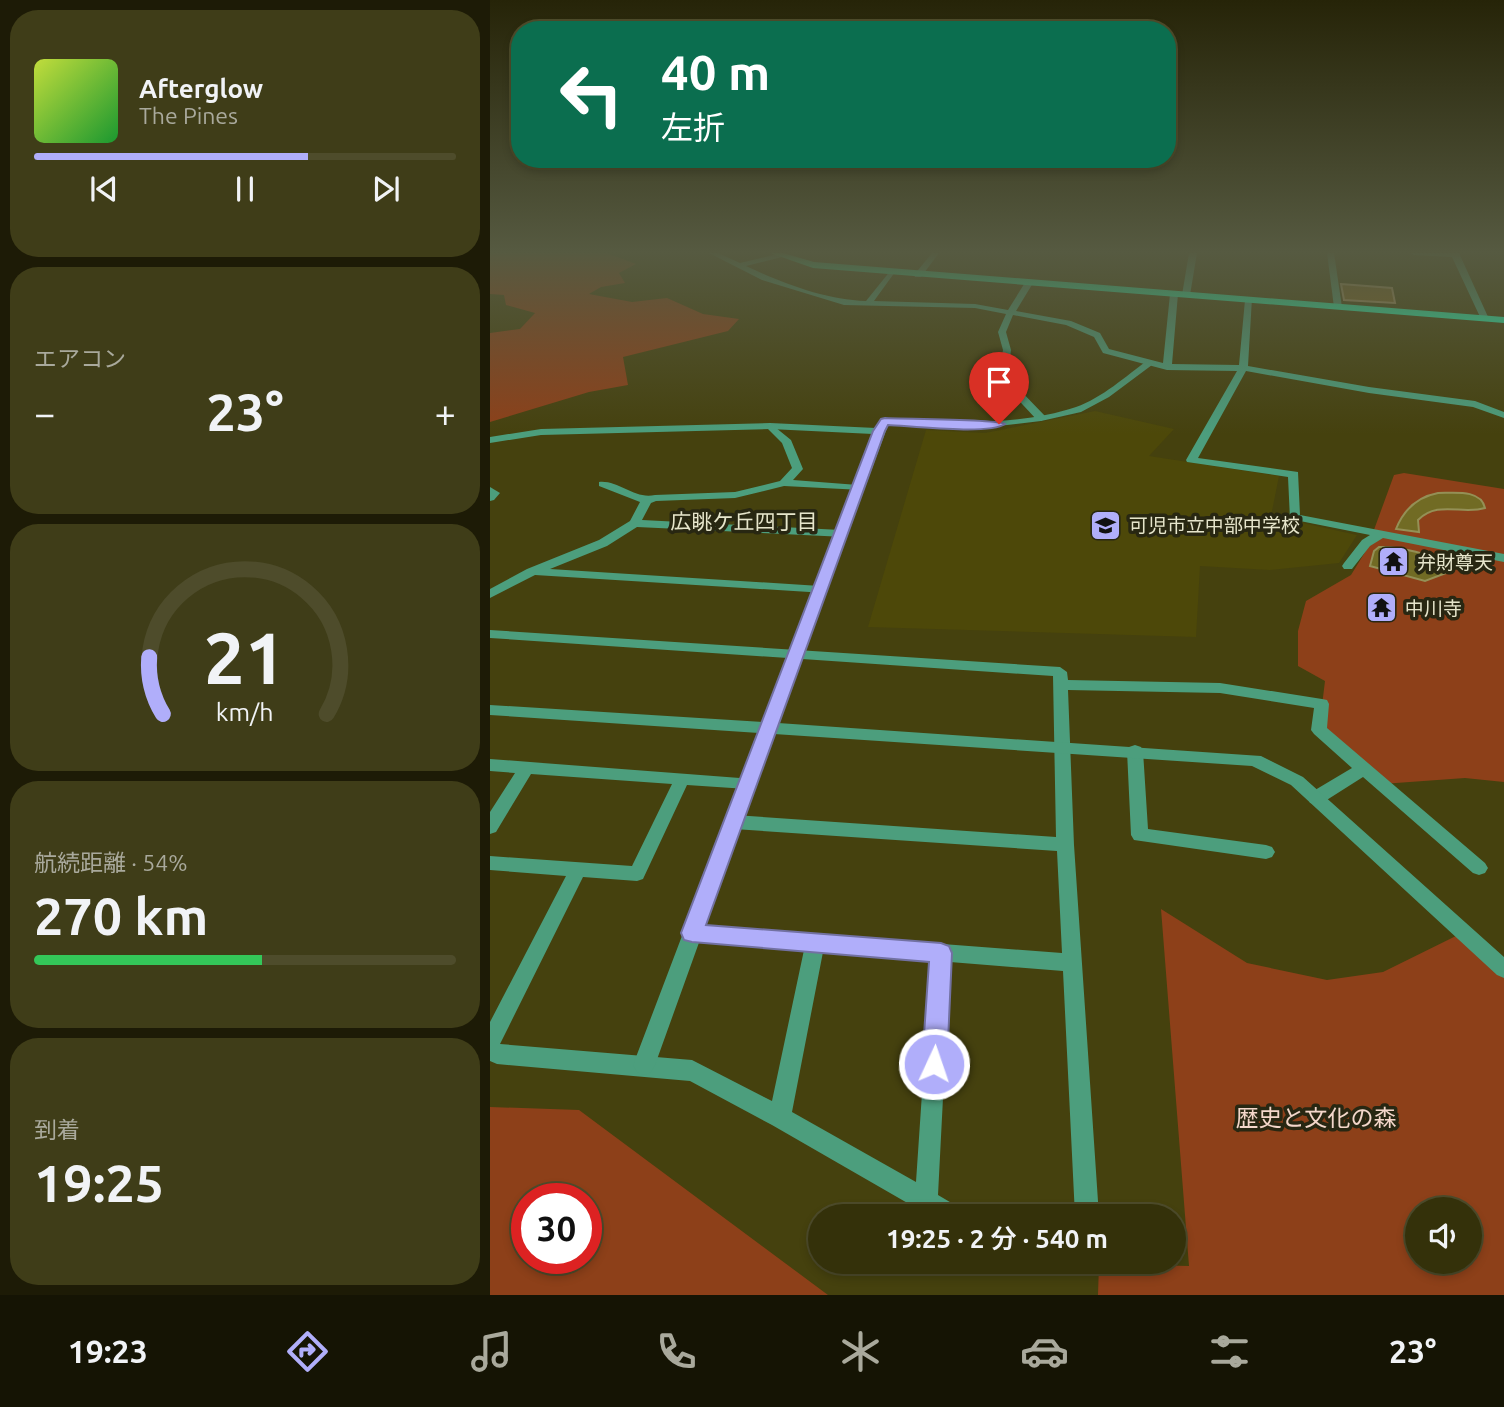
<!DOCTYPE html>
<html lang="ja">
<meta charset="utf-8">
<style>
body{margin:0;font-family:Ubuntu,"Noto Sans JP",sans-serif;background:#3f3d18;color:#f1f3f6;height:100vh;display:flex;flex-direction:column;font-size:26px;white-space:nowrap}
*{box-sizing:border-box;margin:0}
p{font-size:23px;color:#a9a99c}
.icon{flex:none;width:38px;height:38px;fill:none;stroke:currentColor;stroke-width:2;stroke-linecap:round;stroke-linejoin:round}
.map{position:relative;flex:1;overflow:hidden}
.details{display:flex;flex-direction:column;gap:10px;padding:10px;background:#1d1b06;width:490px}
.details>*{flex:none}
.banner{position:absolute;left:21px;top:21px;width:665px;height:147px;border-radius:28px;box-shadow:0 4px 10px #0003,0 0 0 2px #4e4c2b;background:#0b6e4f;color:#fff;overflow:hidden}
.buttons{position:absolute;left:915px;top:1197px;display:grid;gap:14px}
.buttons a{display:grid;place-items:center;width:77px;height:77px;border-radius:50%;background:#34310a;box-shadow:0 4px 10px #0003,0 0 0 2px #4e4c2b;font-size:35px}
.speed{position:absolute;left:21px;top:1183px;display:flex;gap:14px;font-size:35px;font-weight:700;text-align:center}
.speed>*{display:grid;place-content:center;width:91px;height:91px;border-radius:50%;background:#34310a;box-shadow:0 4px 10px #0003,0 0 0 2px #4e4c2b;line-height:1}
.speed .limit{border:10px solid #d22;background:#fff;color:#111}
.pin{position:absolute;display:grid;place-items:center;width:60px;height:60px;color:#fff;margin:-72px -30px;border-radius:50% 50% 50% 0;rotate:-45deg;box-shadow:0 0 7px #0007}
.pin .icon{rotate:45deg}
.me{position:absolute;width:77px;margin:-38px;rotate:3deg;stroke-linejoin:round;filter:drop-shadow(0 0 5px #0008)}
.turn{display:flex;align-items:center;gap:24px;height:147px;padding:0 35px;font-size:32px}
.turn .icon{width:91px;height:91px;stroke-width:2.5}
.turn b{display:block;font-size:49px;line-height:60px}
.big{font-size:52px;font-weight:600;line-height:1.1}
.details .tile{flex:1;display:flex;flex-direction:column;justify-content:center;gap:10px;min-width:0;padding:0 24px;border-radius:28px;background:#3f3d18}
.details .dial{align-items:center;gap:0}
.dial svg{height:182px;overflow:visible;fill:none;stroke:#4e4c2b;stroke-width:7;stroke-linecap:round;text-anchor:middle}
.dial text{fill:#f1f3f6;stroke:none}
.song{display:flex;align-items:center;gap:21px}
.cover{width:84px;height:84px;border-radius:10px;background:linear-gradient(135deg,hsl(70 70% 55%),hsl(130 70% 35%))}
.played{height:7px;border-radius:4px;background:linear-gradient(90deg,#b0aefa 65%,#4e4c2b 65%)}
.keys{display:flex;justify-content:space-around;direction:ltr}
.heat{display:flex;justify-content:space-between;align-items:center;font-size:38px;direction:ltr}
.charge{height:10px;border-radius:5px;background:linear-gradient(90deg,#34c759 54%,#4e4c2b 0)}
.trip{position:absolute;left:318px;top:1204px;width:378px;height:70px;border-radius:35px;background:#34310a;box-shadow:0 4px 10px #0003,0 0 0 2px #4e4c2b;font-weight:600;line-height:70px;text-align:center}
.tabs{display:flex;height:112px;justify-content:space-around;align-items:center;background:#151404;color:#a9a99c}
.tabs .icon{width:49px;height:49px}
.tabs .active{color:#b0aefa}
.tabs b{font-size:32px;color:#f1f3f6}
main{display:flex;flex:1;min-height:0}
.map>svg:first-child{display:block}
</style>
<main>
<section class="details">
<div class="tile">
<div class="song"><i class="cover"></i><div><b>Afterglow</b><p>The Pines</p></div></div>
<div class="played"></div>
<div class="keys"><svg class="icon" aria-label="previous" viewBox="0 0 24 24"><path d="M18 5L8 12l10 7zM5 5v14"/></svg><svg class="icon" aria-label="pause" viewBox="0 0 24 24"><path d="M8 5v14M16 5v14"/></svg><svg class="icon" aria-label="next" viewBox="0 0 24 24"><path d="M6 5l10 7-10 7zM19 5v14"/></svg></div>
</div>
<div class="tile"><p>エアコン</p>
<div class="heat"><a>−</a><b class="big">23°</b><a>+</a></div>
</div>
<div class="tile dial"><svg viewBox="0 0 100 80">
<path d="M14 69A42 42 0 1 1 86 69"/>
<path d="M14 69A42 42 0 0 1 8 44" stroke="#b0aefa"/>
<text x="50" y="56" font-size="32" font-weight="700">21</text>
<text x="50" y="72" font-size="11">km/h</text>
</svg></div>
<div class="tile"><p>航続距離 · 54%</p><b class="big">270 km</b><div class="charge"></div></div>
<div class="tile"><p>到着</p><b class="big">19:25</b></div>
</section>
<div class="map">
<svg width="1014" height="1295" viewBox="0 0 1014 1295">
<rect width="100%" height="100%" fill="#45410e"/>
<!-- built -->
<path fill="#4d4809" d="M 605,411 L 684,429 L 659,456 L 789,476 L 781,516 L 867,535 L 849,563 L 780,570 L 710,566 L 706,637 L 378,627 L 436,430 L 495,433 Z"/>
<!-- green -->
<g fill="#8d4019" fill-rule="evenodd">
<path d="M 0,253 L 117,253 L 146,264 L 129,273 L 135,283 L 111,287 L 99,294 L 142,302 L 177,298 L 213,314 L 249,319 L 238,331 L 133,357 L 138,385 L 99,392 L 0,422 L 0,333 L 30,329 L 45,313 L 16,305 L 14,295 L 0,294 Z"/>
<path d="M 914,473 L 1014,489 L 1014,782 L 975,778 L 892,784 L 829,730 L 835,681 L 808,666 L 808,631 L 816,601 L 861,575 L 877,549 L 904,475 Z"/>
<path d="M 671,909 L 757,963 L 837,980 L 893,972 L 972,933 L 1014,969 L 1014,1295 L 608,1295 L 609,1264 L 699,1266 ZM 928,1209 L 980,1209 L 980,1262 L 928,1262 Z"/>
<path d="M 0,1107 L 89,1110 L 338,1295 L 0,1295 ZM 37,1199 L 96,1199 L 96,1258 L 37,1258 Z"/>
</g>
<!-- water -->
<g fill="#716b24" stroke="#949056" stroke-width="2">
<path d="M 948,493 C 964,493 991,489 995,508 C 972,515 948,500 928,520 L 929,532 L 906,529 C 914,509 927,497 948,493 Z"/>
<path d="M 889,547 C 905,546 948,554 957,567 L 956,573 L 935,581 L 880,566 L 884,551 Z"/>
</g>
<!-- building -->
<path fill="#806320" stroke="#af986a" stroke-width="2" d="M 851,284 L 902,288 L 905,303 L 854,300 Z"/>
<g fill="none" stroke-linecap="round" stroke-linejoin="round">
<!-- minor -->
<g fill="#4c9e7d" fill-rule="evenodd">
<path d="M 219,253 L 228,253 L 250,263 L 292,253 L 292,257 L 256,266 C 292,283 336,300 376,301 L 401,270 L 405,272 L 384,301 L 485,304 L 518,310 L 536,281 L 539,281 L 543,283 L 526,311 L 581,321 L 610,333 L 619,349 L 673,363 L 680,294 L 684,292 L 688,294 L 682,364 L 749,365 L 755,300 L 762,298 L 758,366 L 879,387 L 985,401 L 1014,412 L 1014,418 L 983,407 L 879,393 L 756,371 L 708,458 L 808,472 L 810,515 L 1014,554 L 1014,562 L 893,538 L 880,546 L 862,569 L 854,569 L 852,566 L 854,563 L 872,540 L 880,535 L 800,519 L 798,477 L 697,462 L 696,460 L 747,371 L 677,370 L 613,353 L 604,337 L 576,325 L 523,315 L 516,332 L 521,350 L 518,375 L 524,384 L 555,416 L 556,418 L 551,421 L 547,420 L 517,388 L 508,375 L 513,350 L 508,332 L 516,314 L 485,308 L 354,305 L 272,280 Z"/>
<path d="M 442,253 L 449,253 L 431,277 L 425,277 L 424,275 Z"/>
<path d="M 699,253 L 707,253 L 700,295 L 696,297 L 692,295 Z"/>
<path d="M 837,253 L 844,253 L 852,307 L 848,309 L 844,307 Z"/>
<path d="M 921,253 L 969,253 L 999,319 L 998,321 L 991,319 L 962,257 L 924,255 Z"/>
<path d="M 280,423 L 301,440 L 313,469 L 303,480 L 368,485 L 372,486 L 372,490 L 294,486 L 245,498 L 166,501 L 161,503 L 152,520 L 351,530 L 357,534 L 355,537 L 147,527 L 117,546 L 60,569 L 330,586 L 335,587 L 337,590 L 335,593 L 45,575 L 0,598 L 0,589 L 37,569 L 109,540 L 140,521 L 150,502 L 109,486 L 109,482 C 129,480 145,500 165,495 L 245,492 L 290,481 L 302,468 L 292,443 L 275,426 Z"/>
<path d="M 0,487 L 10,493 L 4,500 L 0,501 Z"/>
<path d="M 0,630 L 570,667 L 577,672 L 578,680 L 730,683 L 832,699 L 837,700 L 839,704 L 837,728 L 995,863 L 998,868 L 995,873 L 989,875 L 983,873 L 873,777 L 832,803 L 826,804 L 820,803 L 818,798 L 820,793 L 862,768 L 824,734 L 821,730 L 824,708 L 730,693 L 578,690 L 584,845 L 609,1216 L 585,1216 L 573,971 L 460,962 L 448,1195 L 470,1208 L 474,1216 L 440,1216 L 282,1125 L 200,1081 L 7,1064 L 0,1061 L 0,1022 L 76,876 L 0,870 L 0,856 L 142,866 L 182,784 L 41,774 L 6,832 L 0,834 L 0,812 L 25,773 L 0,771 L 0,759 L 263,779 L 265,783 L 263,787 L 257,789 L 197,785 L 153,879 L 147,881 L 93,877 L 10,1044 L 202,1060 L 282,1101 L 314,950 L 202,941 L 195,939 L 193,933 L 195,927 L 202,925 L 572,953 L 567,851 L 244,829 L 238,827 L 236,822 L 238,817 L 244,815 L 566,837 L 563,676 L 0,638 ZM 333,952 L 441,960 L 426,1182 L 302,1112 Z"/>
<path d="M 645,745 L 651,747 L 653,751 L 658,829 L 776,845 L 782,847 L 785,852 L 782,857 L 776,859 L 644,840 L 641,835 L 637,751 L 639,747 Z"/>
</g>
<!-- tertiary -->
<path fill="#4c9e7d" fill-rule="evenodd" d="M 658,360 L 666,362 L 619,397 L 591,412 L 551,421 L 482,429 L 398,425 L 288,723 L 771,756 L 813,777 L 1014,957 L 1014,978 L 1007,975 L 801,785 L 762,766 L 284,734 L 165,1065 L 161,1072 L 154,1075 L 147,1072 L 143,1065 L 269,733 L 0,715 L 0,705 L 273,722 L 383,434 L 280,429 L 51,435 L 0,443 L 0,437 L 51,429 L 280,423 L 386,428 L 391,420 L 395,419 C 457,422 527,427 586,407 C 612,398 636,376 658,360 Z"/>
<!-- primary -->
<path fill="#26fcb9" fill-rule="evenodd" d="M 280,253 L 293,253 L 324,262 L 1014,317 L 1014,323 L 323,268 Z"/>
</g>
<!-- sky -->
<linearGradient id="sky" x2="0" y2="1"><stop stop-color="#262408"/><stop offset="0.58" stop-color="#565a41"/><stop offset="1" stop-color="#565a41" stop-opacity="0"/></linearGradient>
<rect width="1014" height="434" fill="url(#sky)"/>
<!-- route -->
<path fill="#b0aefa" stroke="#7271a2" stroke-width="2" d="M 395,418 C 412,419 509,419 515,424 C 499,435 421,426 398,425 L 395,431 L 216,925 L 451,943 L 459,946 L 462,953 L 457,1064 L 453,1072 L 444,1076 L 436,1072 L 432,1064 L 439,962 L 202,942 L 194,940 L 191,933 L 383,431 L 391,419 Z"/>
<!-- icons -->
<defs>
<symbol id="school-square" viewBox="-11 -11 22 22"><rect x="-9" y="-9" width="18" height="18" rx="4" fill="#b0aefa" stroke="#282712"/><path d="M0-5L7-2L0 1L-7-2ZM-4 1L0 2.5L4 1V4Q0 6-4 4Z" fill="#111"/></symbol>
<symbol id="temple-square" viewBox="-11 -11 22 22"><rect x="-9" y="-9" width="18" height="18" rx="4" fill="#b0aefa" stroke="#282712"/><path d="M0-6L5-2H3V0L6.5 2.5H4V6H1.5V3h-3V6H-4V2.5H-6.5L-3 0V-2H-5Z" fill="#111"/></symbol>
</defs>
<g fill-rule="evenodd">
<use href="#school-square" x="598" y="508" width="35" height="35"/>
<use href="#temple-square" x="886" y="544" width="35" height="35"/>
<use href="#temple-square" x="874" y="590" width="35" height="35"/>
</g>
<g text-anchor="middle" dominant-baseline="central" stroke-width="7" stroke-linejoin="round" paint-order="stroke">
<!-- poi labels -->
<g font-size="19" fill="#e6e5cb" stroke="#282712" text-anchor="start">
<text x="639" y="525">可児市立中部中学校</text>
<text x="927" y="562">弁財尊天</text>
<text x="915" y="608">中川寺</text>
</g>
<!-- neighbourhood labels -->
<g font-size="21" fill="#e6e5cb" stroke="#282712">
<text x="254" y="521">広眺ケ丘四丁目</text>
</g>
<!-- near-park labels -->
<g font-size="23" fill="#f4d7ca" stroke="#282712">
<text x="826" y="1117">歴史と文化の森</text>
</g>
</g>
</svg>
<div class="buttons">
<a><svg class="icon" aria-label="sound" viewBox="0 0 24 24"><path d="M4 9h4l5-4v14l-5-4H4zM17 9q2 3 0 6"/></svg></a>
</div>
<div class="speed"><div class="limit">30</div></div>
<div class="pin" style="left:509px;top:424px;background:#d93025"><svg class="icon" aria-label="arrive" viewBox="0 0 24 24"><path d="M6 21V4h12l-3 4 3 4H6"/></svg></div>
<svg class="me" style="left:444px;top:1064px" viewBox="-20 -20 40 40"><circle r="17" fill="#b0aefa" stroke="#fff" stroke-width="3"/><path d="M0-11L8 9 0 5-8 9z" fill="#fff"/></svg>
<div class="trip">19:25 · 2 分 · 540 m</div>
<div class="banner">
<div class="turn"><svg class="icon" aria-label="left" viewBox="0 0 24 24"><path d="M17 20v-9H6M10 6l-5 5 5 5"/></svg><div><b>40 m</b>左折</div></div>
</div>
</div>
</main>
<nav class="tabs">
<b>19:23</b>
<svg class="icon active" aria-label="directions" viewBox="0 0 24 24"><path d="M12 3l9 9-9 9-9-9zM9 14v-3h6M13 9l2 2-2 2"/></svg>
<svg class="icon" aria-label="music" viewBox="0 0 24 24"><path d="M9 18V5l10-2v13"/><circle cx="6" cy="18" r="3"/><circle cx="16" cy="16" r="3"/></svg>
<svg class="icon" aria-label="phone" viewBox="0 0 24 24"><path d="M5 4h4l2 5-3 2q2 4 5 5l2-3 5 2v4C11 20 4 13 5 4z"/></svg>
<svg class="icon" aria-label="climate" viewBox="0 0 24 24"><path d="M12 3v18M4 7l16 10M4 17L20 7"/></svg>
<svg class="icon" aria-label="car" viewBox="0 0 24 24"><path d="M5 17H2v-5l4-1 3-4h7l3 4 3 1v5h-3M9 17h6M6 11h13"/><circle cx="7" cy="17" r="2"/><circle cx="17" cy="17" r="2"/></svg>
<svg class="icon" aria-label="filters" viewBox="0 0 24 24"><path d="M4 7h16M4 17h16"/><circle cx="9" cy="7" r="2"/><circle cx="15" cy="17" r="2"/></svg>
<b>23°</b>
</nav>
